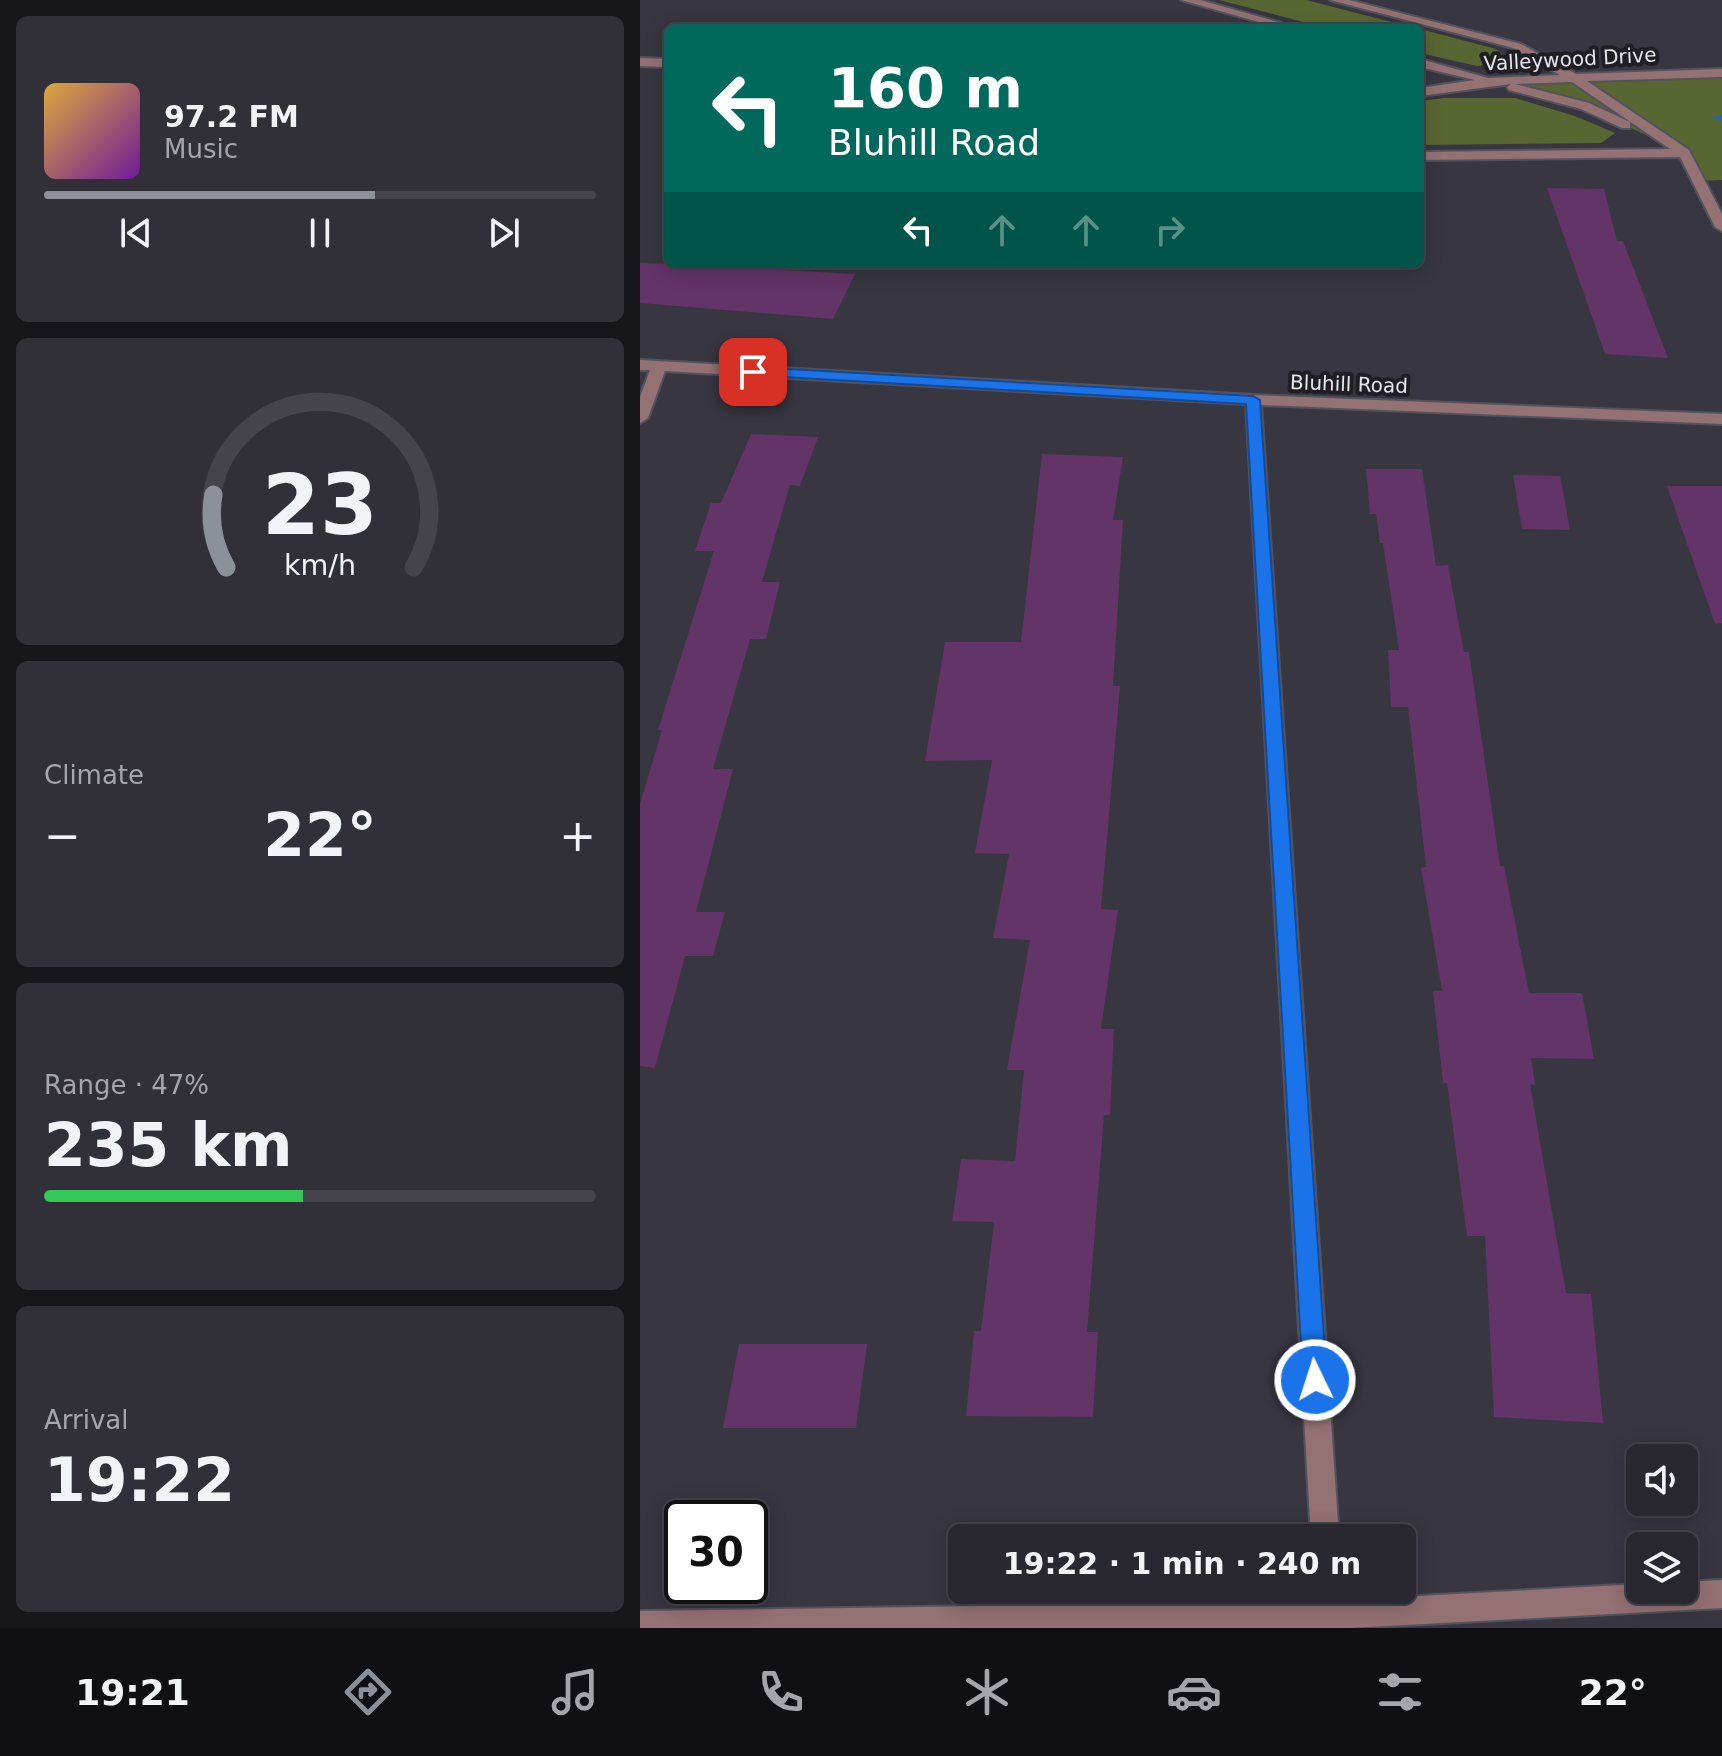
<!DOCTYPE html>
<meta charset="utf-8">
<style>
body{margin:0;font-family:"DejaVu Sans",sans-serif;background:#313039;color:#f1f3f6;height:100vh;display:flex;flex-direction:column;font-size:30px;white-space:nowrap}
*{box-sizing:border-box;margin:0}
p{font-size:26px;color:#a5a6ab}
.icon{flex:none;width:44px;height:44px;fill:none;stroke:currentColor;stroke-width:2;stroke-linecap:round;stroke-linejoin:round}
.map{position:relative;flex:1;overflow:hidden}
.side{display:flex;flex-direction:column;gap:16px;padding:16px;background:#17161b;width:640px}
.side>*{flex:none}
.banner{position:absolute;left:24px;top:24px;width:760px;height:244px;border-radius:12px;box-shadow:0 4px 20px #0003,0 0 0 2px #45444d;background:#00695c;color:#fff;overflow:hidden}
.controls{position:absolute;left:986px;top:1444px;display:grid;gap:16px}
.controls a{display:grid;place-items:center;width:72px;height:72px;border-radius:12px;background:#292831;box-shadow:0 4px 20px #0003,0 0 0 2px #45444d;font-size:40px}
.speed{position:absolute;left:24px;top:1500px;display:flex;gap:16px;font-size:40px;font-weight:700;text-align:center}
.speed>*{display:grid;place-content:center;width:104px;height:104px;border-radius:50%;background:#292831;box-shadow:0 4px 20px #0003,0 0 0 2px #45444d;line-height:1}
.speed .limit{border:4px solid #111;border-radius:12px;background:#fff;color:#111}
.pin{position:absolute;display:grid;place-items:center;width:68px;height:68px;color:#fff;margin:-34px;border-radius:16px;box-shadow:0 4px 12px #0006}
.me{position:absolute;width:88px;margin:-44px;rotate:356deg;stroke-linejoin:round;filter:drop-shadow(0 0 6px #0008)}
.turn{display:flex;align-items:center;gap:28px;height:168px;padding:0 32px;font-size:36px}
.turn .icon{width:104px;height:104px;stroke-width:2.5}
.turn b{display:block;font-size:56px;line-height:68px}
.lanes{display:flex;align-items:center;height:76px;padding:0 32px;background:#0003;justify-content:center;gap:40px;direction:ltr}
.lanes .off{opacity:.35}
.big{font-size:60px;font-weight:800;line-height:1.1}
.side .widget{flex:1;display:flex;flex-direction:column;justify-content:center;gap:12px;min-width:0;padding:0 28px;border-radius:12px;background:#313039}
.side .dial{align-items:center;gap:0}
.dial svg{height:208px;overflow:visible;fill:none;stroke:#45444d;stroke-width:7;stroke-linecap:round;text-anchor:middle}
.dial text{fill:#f1f3f6;stroke:none}
.song{display:flex;align-items:center;gap:24px}
.cover{width:96px;height:96px;border-radius:12px;background:linear-gradient(135deg,hsl(40 70% 55%),hsl(280 70% 35%))}
.played{height:8px;border-radius:4px;background:linear-gradient(90deg,#8c9099 60%,#45444d 60%)}
.keys{display:flex;justify-content:space-around;direction:ltr}
.heat{display:flex;justify-content:space-between;align-items:center;font-size:44px;direction:ltr}
.charge{height:12px;border-radius:6px;background:linear-gradient(90deg,#34c759 47%,#45444d 0)}
.trip{position:absolute;left:308px;top:1524px;width:468px;height:80px;border-radius:12px;background:#292831;box-shadow:0 4px 20px #0003,0 0 0 2px #45444d;font-weight:800;line-height:80px;text-align:center}
.tab-bar{display:flex;height:128px;justify-content:space-around;align-items:center;background:#101014;color:#a5a6ab}
.tab-bar .icon{width:56px;height:56px}
.tab-bar .on{color:#8c9099}
.tab-bar b{font-size:36px;color:#f1f3f6}
main{display:flex;flex:1;min-height:0}
.map>svg:first-child{display:block}
</style>
<main>
<section class="side">
<div class="widget">
<div class="song"><i class="cover"></i><div><b>97.2 FM</b><p>Music</p></div></div>
<div class="played"></div>
<div class="keys"><svg class="icon" aria-label="previous" viewBox="0 0 24 24"><path d="M18 5L8 12l10 7zM5 5v14"/></svg><svg class="icon" aria-label="pause" viewBox="0 0 24 24"><path d="M8 5v14M16 5v14"/></svg><svg class="icon" aria-label="next" viewBox="0 0 24 24"><path d="M6 5l10 7-10 7zM19 5v14"/></svg></div>
</div>
<div class="widget dial"><svg viewBox="0 0 100 80">
<path d="M14 69A42 42 0 1 1 86 69"/>
<path d="M14 69A42 42 0 0 1 9 41" stroke="#8c9099"/>
<text x="50" y="56" font-size="32" font-weight="700">23</text>
<text x="50" y="72" font-size="11">km/h</text>
</svg></div>
<div class="widget"><p>Climate</p>
<div class="heat"><a>−</a><b class="big">22°</b><a>+</a></div>
</div>
<div class="widget"><p>Range · 47%</p><b class="big">235 km</b><div class="charge"></div></div>
<div class="widget"><p>Arrival</p><b class="big">19:22</b></div>
</section>
<div class="map">
<svg width="1082" height="1628" viewBox="0 0 1082 1628">
<rect width="100%" height="100%" fill="#373641"/>
<!-- green -->
<g fill="#586732">
<path d="M 579,0 L 666,0 L 775,28 L 686,28 Z"/>
<path d="M 780,29 L 856,49 L 863,55 L 855,63 L 837,66 L 780,53 Z"/>
<path d="M 1082,73 L 1082,180 L 1059,181 L 1044,153 L 945,106 L 852,81 Z"/>
<path d="M 804,98 L 875,98 L 935,116 L 975,133 L 961,143 L 780,145 L 780,101 Z"/>
</g>
<g fill="none" stroke-linecap="round" stroke-linejoin="round">
<!-- stream -->
<path fill="#216b98" fill-rule="evenodd" d="M 1082,115 L 1082,121 L 1072,118 L 1074,116 Z"/>
</g>
<!-- building -->
<g fill="#633468">
<path d="M 907,188 L 964,189 L 977,241 L 983,241 L 1028,358 L 965,354 Z"/>
<path d="M 0,263 L 28,264 L 215,274 L 193,319 L 0,303 Z"/>
<path d="M 111,434 L 178,437 L 160,486 L 150,485 L 122,582 L 140,582 L 126,639 L 110,639 L 73,769 L 93,769 L 56,912 L 85,912 L 73,956 L 45,956 L 15,1068 L 0,1066 L 0,804 L 22,730 L 18,730 L 74,551 L 55,551 L 71,503 L 81,503 Z"/>
<path d="M 402,454 L 483,457 L 473,520 L 483,520 L 473,686 L 480,686 L 461,909 L 478,910 L 461,1029 L 474,1029 L 470,1115 L 464,1115 L 447,1332 L 458,1332 L 453,1417 L 326,1416 L 334,1331 L 341,1331 L 354,1222 L 312,1221 L 321,1159 L 375,1161 L 384,1070 L 367,1070 L 390,940 L 353,938 L 369,854 L 335,853 L 352,760 L 285,761 L 305,642 L 381,642 Z"/>
<path d="M 726,469 L 782,469 L 796,566 L 808,565 L 824,652 L 829,652 L 860,866 L 864,866 L 889,993 L 942,993 L 954,1059 L 891,1058 L 895,1085 L 890,1084 L 926,1293 L 951,1294 L 963,1423 L 854,1417 L 845,1236 L 827,1236 L 807,1083 L 803,1083 L 793,991 L 802,991 L 781,868 L 786,867 L 768,707 L 751,707 L 748,650 L 759,650 L 743,543 L 740,543 L 736,514 L 730,514 Z"/>
<path d="M 873,475 L 920,476 L 930,530 L 882,529 Z"/>
<path d="M 1027,486 L 1082,486 L 1082,623 L 1075,624 Z"/>
<path d="M 99,1344 L 227,1344 L 216,1428 L 83,1428 Z"/>
</g>
<g fill="none" stroke-linecap="round" stroke-linejoin="round">
<defs>
<g id="minor">
<path d="M 541,0 L 560,0 L 659,28 L 640,28 Z"/>
<path d="M 690,0 L 709,0 L 881,44 L 936,74 L 1082,69 L 1082,77 L 947,81 L 1049,150 L 1082,214 L 1082,231 L 1075,227 L 1040,157 L 780,160 L 780,152 L 1030,149 L 932,82 L 875,84 L 949,103 L 990,122 L 990,128 L 982,128 L 941,109 L 869,90 L 867,87 L 871,84 L 780,96 L 780,88 L 835,80 L 780,67 L 780,59 L 848,78 L 920,75 L 873,48 Z"/>
<path d="M 0,58 L 28,59 L 28,67 L 0,66 Z"/>
<path d="M 0,360 L 613,395 L 1082,414 L 1082,424 L 621,405 L 699,1538 L 671,1538 L 606,404 L 25,371 L 8,418 L 0,423 L 0,397 L 10,370 L 0,370 Z"/>
<path d="M 1082,1580 L 1082,1608 L 710,1628 L 0,1628 L 0,1611 L 675,1601 L 674,1590 L 702,1590 L 703,1600 L 1000,1584 L 1000,1590 L 1044,1590 L 1044,1582 Z"/>
</g>
</defs>
<!-- minor casing -->
<use href="#minor" stroke="#53525d" stroke-width="4"/>
<!-- minor -->
<use href="#minor" fill="#947173" fill-rule="evenodd"/>
</g>
<!-- route -->
<path fill="#1a73e8" stroke="#114b97" stroke-width="2" d="M 113,367 L 613,396 L 620,400 L 687,1380 L 683,1388 L 675,1391 L 667,1388 L 663,1380 L 606,404 L 108,375 L 106,372 Z"/>
<g text-anchor="middle" dominant-baseline="central" stroke-width="8" stroke-linejoin="round" paint-order="stroke">
<!-- far-street labels -->
<g font-size="20" fill="#e6e5ed" stroke="#1f1e23">
<text transform="translate(930 59) rotate(-3)">Valleywood Drive</text>
<text transform="translate(709 384) rotate(2)">Bluhill Road</text>
</g>
</g>
</svg>
<div class="controls">
<a><svg class="icon" aria-label="sound" viewBox="0 0 24 24"><path d="M4 9h4l5-4v14l-5-4H4zM17 9q2 3 0 6"/></svg></a>
<a><svg class="icon" aria-label="layers" viewBox="0 0 24 24"><path d="M12 4l9 5-9 5-9-5zM3 14l9 5 9-5"/></svg></a>
</div>
<div class="speed"><div class="limit">30</div></div>
<div class="pin" style="left:113px;top:372px;background:#d93025"><svg class="icon" aria-label="arrive" viewBox="0 0 24 24"><path d="M6 21V4h12l-3 4 3 4H6"/></svg></div>
<svg class="me" style="left:675px;top:1380px" viewBox="-20 -20 40 40"><circle r="17" fill="#1a73e8" stroke="#fff" stroke-width="3"/><path d="M0-11L8 9 0 5-8 9z" fill="#fff"/></svg>
<div class="trip">19:22 · 1 min · 240 m</div>
<div class="banner">
<div class="turn"><svg class="icon" aria-label="left" viewBox="0 0 24 24"><path d="M17 20v-9H6M10 6l-5 5 5 5"/></svg><div><b>160 m</b>Bluhill Road</div></div>
<div class="lanes"><svg class="icon" aria-label="left" viewBox="0 0 24 24"><path d="M17 20v-9H6M10 6l-5 5 5 5"/></svg><svg class="icon off" aria-label="ahead" viewBox="0 0 24 24"><path d="M12 20V5M6 11l6-6 6 6"/></svg><svg class="icon off" aria-label="ahead" viewBox="0 0 24 24"><path d="M12 20V5M6 11l6-6 6 6"/></svg><svg class="icon off" aria-label="right" viewBox="0 0 24 24"><path d="M7 20v-9h11M14 6l5 5-5 5"/></svg></div>
</div>
</div>
</main>
<nav class="tab-bar">
<b>19:21</b>
<svg class="icon on" aria-label="directions" viewBox="0 0 24 24"><path d="M12 3l9 9-9 9-9-9zM9 14v-3h6M13 9l2 2-2 2"/></svg>
<svg class="icon" aria-label="music" viewBox="0 0 24 24"><path d="M9 18V5l10-2v13"/><circle cx="6" cy="18" r="3"/><circle cx="16" cy="16" r="3"/></svg>
<svg class="icon" aria-label="phone" viewBox="0 0 24 24"><path d="M5 4h4l2 5-3 2q2 4 5 5l2-3 5 2v4C11 20 4 13 5 4z"/></svg>
<svg class="icon" aria-label="climate" viewBox="0 0 24 24"><path d="M12 3v18M4 7l16 10M4 17L20 7"/></svg>
<svg class="icon" aria-label="car" viewBox="0 0 24 24"><path d="M5 17H2v-5l4-1 3-4h7l3 4 3 1v5h-3M9 17h6M6 11h13"/><circle cx="7" cy="17" r="2"/><circle cx="17" cy="17" r="2"/></svg>
<svg class="icon" aria-label="filters" viewBox="0 0 24 24"><path d="M4 7h16M4 17h16"/><circle cx="9" cy="7" r="2"/><circle cx="15" cy="17" r="2"/></svg>
<b>22°</b>
</nav>
